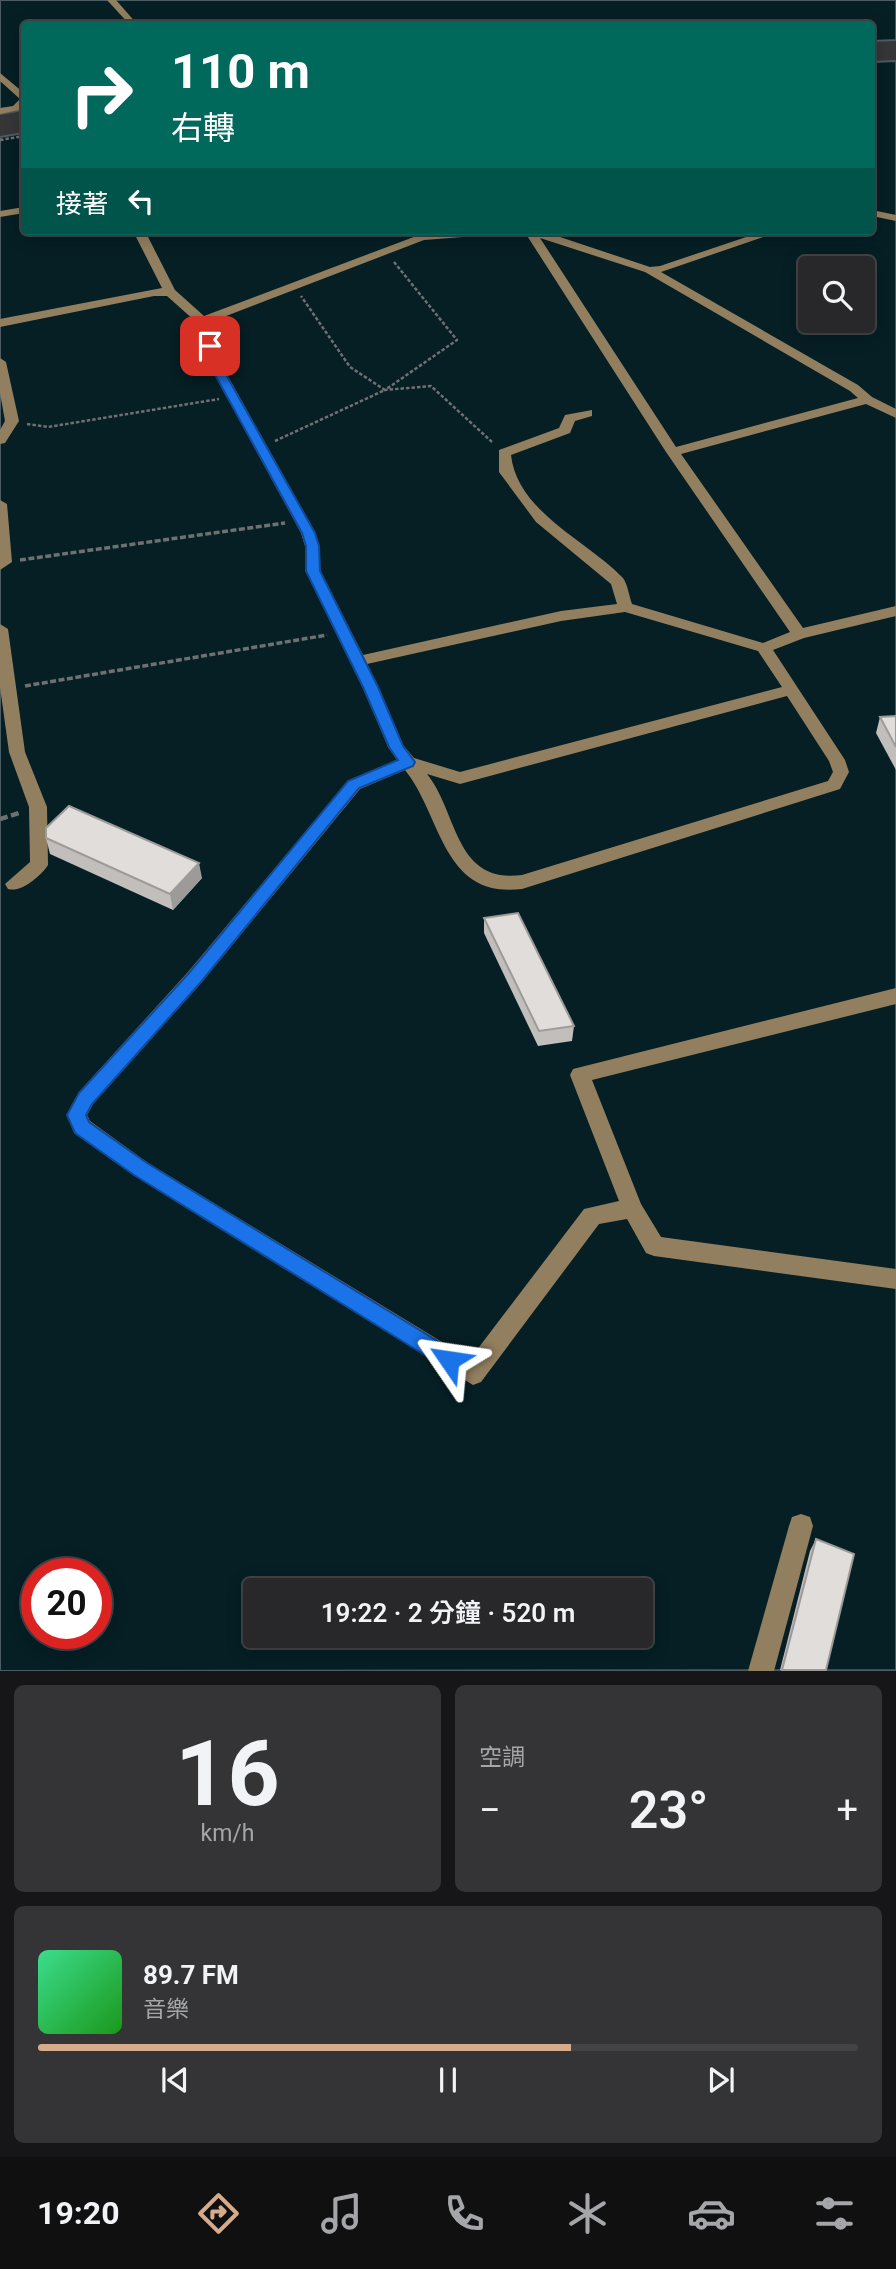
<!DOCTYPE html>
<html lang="zh-TW">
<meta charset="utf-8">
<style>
body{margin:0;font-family:Roboto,"Noto Sans TC",sans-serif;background:#343437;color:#f1f3f6;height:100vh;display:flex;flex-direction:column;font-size:26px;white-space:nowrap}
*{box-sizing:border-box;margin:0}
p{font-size:23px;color:#a5a6a9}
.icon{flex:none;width:38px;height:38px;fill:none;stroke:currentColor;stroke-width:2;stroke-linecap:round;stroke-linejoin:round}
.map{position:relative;height:1671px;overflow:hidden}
.details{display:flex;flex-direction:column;gap:14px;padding:14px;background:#161618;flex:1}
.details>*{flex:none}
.guide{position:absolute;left:21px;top:21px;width:854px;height:214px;border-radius:7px;box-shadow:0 4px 18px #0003,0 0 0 2px #444447;background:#00695c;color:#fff;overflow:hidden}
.controls{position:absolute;left:798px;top:256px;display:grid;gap:14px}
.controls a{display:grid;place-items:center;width:77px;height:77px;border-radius:7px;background:#28282b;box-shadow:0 4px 18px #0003,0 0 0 2px #444447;font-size:35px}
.speed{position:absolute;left:21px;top:1558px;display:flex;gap:14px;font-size:35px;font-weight:700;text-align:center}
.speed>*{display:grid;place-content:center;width:91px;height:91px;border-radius:50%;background:#28282b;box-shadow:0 4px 18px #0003,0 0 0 2px #444447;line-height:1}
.speed .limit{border:10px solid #d22;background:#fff;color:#111}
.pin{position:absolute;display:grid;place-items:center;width:60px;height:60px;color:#fff;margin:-30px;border-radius:14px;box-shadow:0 4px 10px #0006}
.me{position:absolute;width:77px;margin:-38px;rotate:302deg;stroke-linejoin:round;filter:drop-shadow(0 0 5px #0008)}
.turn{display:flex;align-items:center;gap:24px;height:147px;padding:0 35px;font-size:32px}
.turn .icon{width:91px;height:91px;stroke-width:2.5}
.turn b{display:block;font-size:49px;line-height:60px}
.then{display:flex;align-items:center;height:66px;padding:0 35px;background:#0003;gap:14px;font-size:26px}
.big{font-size:52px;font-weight:600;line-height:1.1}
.details .card{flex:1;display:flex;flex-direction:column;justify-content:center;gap:10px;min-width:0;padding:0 24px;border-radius:10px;background:#343437}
.details .dial{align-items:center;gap:0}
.dial b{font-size:91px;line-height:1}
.song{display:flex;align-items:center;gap:21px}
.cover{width:84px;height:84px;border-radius:10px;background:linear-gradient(135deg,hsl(150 70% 55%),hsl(120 70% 35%))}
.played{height:7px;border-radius:4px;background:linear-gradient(90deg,#d6ab8b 65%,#444447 65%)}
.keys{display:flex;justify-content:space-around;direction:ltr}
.heat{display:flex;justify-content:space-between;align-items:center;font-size:38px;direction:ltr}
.details .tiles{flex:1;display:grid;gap:14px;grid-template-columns:1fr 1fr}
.card:last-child{grid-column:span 2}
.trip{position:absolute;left:243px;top:1578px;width:410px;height:70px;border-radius:7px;background:#28282b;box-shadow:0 4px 18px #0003,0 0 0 2px #444447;font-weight:600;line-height:70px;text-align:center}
.tabs{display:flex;height:112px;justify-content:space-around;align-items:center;background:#101011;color:#a5a6a9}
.tabs .icon{width:49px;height:49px}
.tabs .selected{color:#d6ab8b}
.tabs b{font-size:32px;color:#f1f3f6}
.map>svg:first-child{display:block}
</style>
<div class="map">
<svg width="896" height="1671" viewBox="0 0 896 1671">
<rect width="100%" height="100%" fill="#363639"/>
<!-- water -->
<g fill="#051f25" stroke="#4b5d62" stroke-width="2" fill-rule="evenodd">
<path d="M 0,0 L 896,0 L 896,40 L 872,41 L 872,24 L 24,24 L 24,110 L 0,114 Z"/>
<path d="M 896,61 L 896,1670 L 0,1671 L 0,137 L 24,133 L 24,231 L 872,231 L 872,62 ZM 810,268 L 863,268 L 863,320 L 810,320 ZM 37,1573 L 96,1573 L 96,1633 L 37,1633 ZM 256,1591 L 640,1591 L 640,1636 L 256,1636 Z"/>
</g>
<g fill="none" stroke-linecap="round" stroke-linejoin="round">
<!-- path-far2 -->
<g stroke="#707073" stroke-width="2.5" stroke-dasharray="3.5 2" stroke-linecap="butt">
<path d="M 0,140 L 24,136"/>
<path d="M 394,262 L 457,340 L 385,390 L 431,386 L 492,442"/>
<path d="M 27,424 L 48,427 L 219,399"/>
<path d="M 275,441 L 385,390 L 350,367 L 301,296"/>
</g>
<!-- path-far1 -->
<g stroke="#707073" stroke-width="3.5" stroke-dasharray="6 2.5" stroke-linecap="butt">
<path d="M 20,560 L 285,523"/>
<path d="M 25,686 L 327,635"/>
</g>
<!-- path -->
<path stroke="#707073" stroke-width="4.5" stroke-dasharray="8 3.5" stroke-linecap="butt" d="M 0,819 L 19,813"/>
<!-- minor -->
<g fill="#927f5f" fill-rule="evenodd">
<path d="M 107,0 L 116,0 L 137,24 L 129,24 Z"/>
<path d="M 0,73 L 24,93 L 24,106 L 19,110 L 0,114 L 0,108 L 13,106 L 20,99 L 0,81 Z"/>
<path d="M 24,207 L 24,213 L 0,217 L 0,211 Z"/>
<path d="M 872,210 L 896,215 L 896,221 L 872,216 Z"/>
<path d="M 133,231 L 145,231 L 175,290 L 204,316 L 419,235 L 508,231 L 502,234 L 424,240 L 208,323 L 225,371 L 315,533 L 319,546 L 320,571 L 363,655 L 561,611 L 617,604 L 611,584 L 536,522 L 499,472 L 499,450 L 559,428 L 565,415 L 592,410 L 592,416 L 575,421 L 570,433 L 511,455 C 517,512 588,541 623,578 C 628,585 629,596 632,604 L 763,643 L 790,632 L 666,452 L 524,231 L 542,231 L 650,267 L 660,266 L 764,231 L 781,231 L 661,272 L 858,385 L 872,397 L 896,409 L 896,418 L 866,404 L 681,454 L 803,628 L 896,606 L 896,616 L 804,638 L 773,650 L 845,760 L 849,772 L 840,789 L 522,889 C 442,899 442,816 405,770 L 360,789 L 202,982 L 93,1104 L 87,1115 L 90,1121 L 148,1163 L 470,1359 L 584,1209 L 619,1201 L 570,1075 L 573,1069 L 896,988 L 896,1004 L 592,1080 L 641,1204 L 661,1237 L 896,1269 L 896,1289 L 654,1256 L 646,1253 L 627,1219 L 599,1224 L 481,1382 L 473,1385 L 134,1175 L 75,1133 L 67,1115 L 79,1092 L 188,972 L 348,781 L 397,760 L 388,747 L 363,687 L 306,571 L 305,546 L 301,533 L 213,371 L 195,321 L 167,296 L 154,296 L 0,327 L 0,319 L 162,288 ZM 540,238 L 645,272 L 850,391 L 858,398 L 676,447 ZM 625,612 L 758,651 L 782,687 L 460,772 L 414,758 L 403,745 L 367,664 L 561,621 ZM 787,696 L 829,761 L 833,772 L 828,781 L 522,875 C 454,884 458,812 427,774 L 460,784 Z"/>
<path d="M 0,358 L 6,362 L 19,421 L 5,443 L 0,444 L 0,430 L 5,421 L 0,393 Z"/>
<path d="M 0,500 L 7,504 L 12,562 L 0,570 Z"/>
<path d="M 0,624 L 8,629 L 25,752 L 47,807 L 48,865 C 41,876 21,893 8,889 L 5,884 L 30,862 L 29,807 L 9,752 L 0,687 Z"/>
<path d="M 801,1514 L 810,1517 L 813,1526 L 774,1671 L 748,1671 L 789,1526 L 792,1517 Z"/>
</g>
</g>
<!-- wall -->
<g fill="#c1bebc">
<path d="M 896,716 L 896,770 L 876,733 L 880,717 Z"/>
<path d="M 46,838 L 202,878 L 173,910 L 50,854 Z"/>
<path d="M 484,918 L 574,1026 L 572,1041 L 538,1046 L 484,933 Z"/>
<path d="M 816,1539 L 826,1670 L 780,1670 L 810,1551 Z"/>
</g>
<!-- shaded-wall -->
<path fill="#9d9b99" d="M 199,863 L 202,878 L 173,910 L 170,894 Z"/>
<!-- building -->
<g fill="#e0dddb" stroke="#9d9b99" stroke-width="2">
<path d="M 896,716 L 896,747 L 880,717 Z"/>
<path d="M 69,806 L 199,863 L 170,894 L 46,838 L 46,828 Z"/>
<path d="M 518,913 L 574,1026 L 539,1031 L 484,918 Z"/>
<path d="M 816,1539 L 854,1554 L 826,1670 L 782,1670 Z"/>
</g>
<!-- route -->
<path fill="#1a73e8" stroke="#114b97" stroke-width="2" d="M 210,342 L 216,346 L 224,371 L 315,533 L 319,546 L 320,571 L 378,687 L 403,746 L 415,762 L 413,766 L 359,788 L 201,982 L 92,1104 L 86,1115 L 89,1122 L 147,1163 L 457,1353 L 460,1360 L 457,1367 L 449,1370 L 134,1175 L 75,1133 L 67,1115 L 79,1093 L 189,973 L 348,781 L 398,760 L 389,747 L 363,687 L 306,571 L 306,546 L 302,533 L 213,371 L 204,346 Z"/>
</svg>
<div class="controls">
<a><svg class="icon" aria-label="search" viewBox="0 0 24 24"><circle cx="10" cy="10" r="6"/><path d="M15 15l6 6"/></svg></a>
</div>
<div class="speed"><div class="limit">20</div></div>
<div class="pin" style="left:210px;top:346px;background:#d93025"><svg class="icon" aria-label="arrive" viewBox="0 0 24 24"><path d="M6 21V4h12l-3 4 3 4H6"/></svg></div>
<svg class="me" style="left:449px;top:1360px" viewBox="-20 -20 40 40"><path d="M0-17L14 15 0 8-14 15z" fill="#1a73e8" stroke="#fff" stroke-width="4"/></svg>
<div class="trip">19:22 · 2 分鐘 · 520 m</div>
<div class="guide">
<div class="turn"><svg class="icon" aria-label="right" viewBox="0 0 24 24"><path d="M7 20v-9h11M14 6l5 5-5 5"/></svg><div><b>110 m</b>右轉</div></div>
<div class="then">接著<svg class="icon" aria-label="left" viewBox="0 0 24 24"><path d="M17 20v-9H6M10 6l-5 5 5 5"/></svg></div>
</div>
</div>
<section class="details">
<div class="tiles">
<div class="card dial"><b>16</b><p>km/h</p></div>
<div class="card"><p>空調</p>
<div class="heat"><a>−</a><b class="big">23°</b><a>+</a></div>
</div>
<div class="card">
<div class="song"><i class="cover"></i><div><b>89.7 FM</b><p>音樂</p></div></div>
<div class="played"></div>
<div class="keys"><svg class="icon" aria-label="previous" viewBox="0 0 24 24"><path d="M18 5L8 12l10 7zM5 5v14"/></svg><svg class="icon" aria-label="pause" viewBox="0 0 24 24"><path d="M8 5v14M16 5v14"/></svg><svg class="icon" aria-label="next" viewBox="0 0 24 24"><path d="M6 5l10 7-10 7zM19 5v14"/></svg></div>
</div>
</div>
</section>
<nav class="tabs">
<b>19:20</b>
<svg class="icon selected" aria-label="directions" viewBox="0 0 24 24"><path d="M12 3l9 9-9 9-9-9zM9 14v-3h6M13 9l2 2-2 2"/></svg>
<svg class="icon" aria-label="music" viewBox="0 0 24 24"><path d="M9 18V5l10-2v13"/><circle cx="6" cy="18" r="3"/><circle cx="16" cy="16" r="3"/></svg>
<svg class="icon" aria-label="phone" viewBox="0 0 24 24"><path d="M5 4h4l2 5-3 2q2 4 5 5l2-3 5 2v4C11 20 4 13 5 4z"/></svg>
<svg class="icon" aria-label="climate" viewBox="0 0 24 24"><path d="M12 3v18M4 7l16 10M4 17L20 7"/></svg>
<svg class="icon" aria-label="car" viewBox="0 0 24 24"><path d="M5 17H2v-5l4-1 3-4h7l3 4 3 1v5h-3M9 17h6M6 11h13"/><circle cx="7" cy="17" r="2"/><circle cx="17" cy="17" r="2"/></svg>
<svg class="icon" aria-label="filters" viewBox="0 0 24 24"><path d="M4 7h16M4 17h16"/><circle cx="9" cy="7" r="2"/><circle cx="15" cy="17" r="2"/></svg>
</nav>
